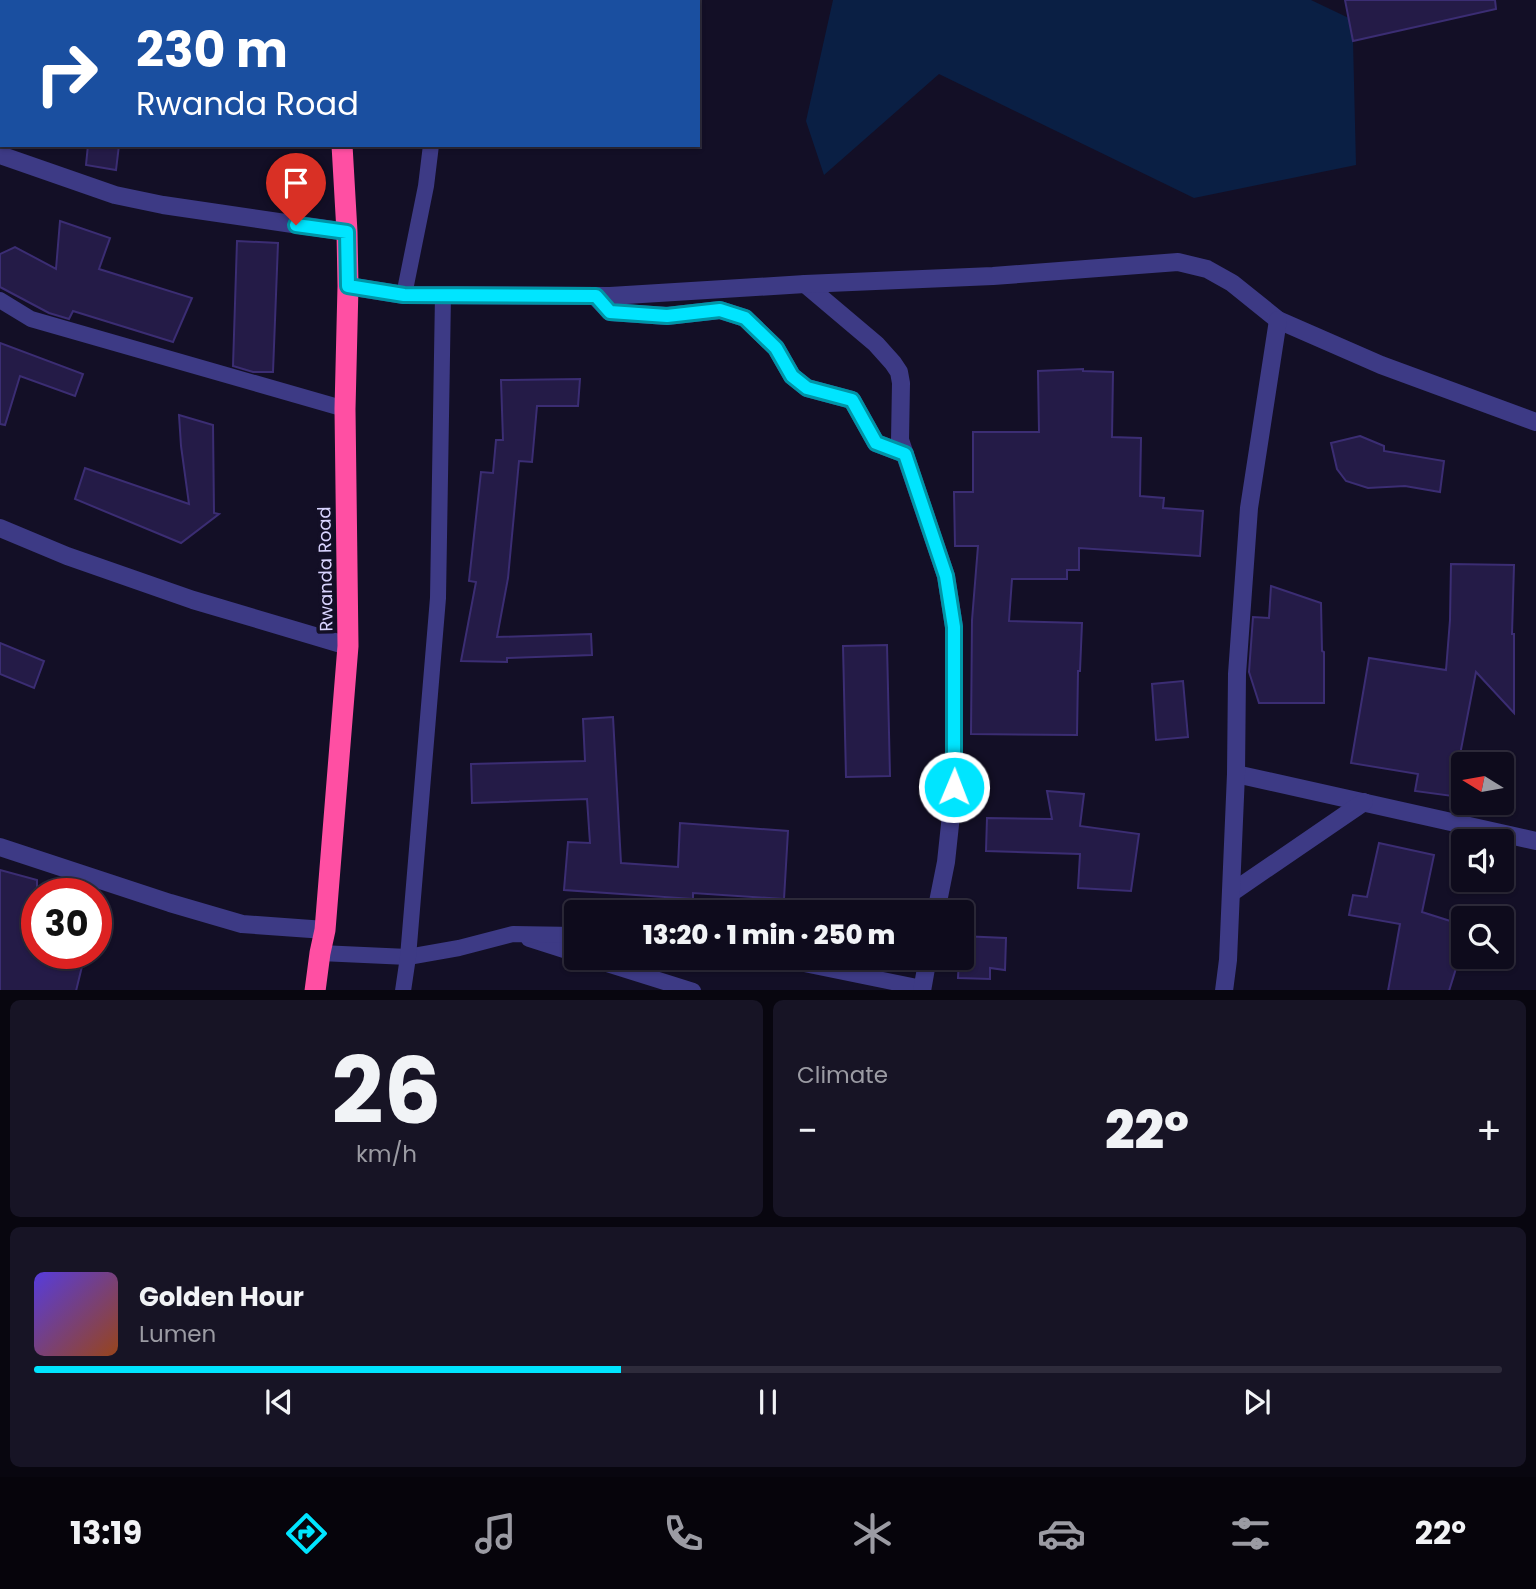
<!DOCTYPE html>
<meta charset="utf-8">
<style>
body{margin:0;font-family:Poppins,sans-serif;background:#171425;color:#f1f3f6;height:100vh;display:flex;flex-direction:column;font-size:26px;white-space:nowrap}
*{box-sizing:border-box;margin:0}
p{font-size:23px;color:#9b9ba3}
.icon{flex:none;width:38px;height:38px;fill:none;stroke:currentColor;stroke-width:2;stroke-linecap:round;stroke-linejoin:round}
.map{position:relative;height:990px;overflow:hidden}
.panel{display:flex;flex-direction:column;gap:10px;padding:10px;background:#08060f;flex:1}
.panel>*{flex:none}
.top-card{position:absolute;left:0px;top:0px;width:700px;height:147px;box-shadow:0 2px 5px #0004,0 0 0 2px #2e2b3b;background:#1a4fa0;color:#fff;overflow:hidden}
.needle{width:46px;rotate:281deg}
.controls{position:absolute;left:1451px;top:752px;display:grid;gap:14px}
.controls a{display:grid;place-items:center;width:63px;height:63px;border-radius:7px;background:#0e0b1c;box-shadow:0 2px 5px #0004,0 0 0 2px #2e2b3b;font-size:35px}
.speed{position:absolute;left:21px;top:878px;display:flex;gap:14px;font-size:35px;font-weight:700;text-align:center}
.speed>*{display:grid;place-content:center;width:91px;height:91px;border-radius:50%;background:#0e0b1c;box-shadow:0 2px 5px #0004,0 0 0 2px #2e2b3b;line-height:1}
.speed .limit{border:10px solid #d22;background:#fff;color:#111}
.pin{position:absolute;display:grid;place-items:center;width:60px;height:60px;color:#fff;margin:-72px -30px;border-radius:50% 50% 50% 0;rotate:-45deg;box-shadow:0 0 7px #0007}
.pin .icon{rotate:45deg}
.me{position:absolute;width:77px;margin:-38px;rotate:1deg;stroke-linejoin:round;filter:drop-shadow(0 0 5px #0008)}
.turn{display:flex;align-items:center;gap:24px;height:147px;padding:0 21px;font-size:32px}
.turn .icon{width:91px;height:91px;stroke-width:2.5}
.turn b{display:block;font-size:49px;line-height:60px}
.big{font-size:52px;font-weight:800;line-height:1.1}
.panel .widget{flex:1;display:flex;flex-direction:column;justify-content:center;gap:10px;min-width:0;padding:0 24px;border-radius:10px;background:#171425}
.panel .dial{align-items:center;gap:0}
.dial b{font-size:91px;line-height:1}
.song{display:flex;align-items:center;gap:21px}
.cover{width:84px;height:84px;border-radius:10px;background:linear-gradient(135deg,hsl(250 70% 55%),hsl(20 70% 35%))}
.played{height:7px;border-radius:4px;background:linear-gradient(90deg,#00e5ff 40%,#2e2b3b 40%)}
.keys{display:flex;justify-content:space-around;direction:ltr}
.heat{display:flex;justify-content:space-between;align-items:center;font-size:38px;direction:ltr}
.panel .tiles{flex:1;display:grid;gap:10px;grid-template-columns:1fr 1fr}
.widget:last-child{grid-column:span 2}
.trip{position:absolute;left:564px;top:900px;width:410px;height:70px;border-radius:7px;background:#0e0b1c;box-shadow:0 2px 5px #0004,0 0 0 2px #2e2b3b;font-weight:800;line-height:70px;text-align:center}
.tab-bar{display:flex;height:112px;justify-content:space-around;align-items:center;background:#06040b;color:#9b9ba3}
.tab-bar .icon{width:49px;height:49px}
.tab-bar .selected{color:#00e5ff}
.tab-bar b{font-size:32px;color:#f1f3f6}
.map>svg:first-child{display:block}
</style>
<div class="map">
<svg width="1536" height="991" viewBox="0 0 1536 991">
<rect width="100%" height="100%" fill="#130f26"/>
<!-- water -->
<path fill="#0a1f44" d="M 833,0 L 1311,0 L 1355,21 L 1353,41 L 1356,165 L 1194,198 L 939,74 L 824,175 L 806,121 Z"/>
<!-- building -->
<g fill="#241b47" stroke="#3b2d73" stroke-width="2">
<path d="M 1345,0 L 1495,0 L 1496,9 L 1353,41 Z"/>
<path d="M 88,145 L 119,145 L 116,170 L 86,165 Z"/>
<path d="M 60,221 L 110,238 L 99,269 L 192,298 L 173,342 L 73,311 L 69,319 L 49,313 L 0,287 L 0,254 L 15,247 L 56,269 Z"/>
<path d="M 237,241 L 278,243 L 273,372 L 253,372 L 233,366 Z"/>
<path d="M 0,343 L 83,374 L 75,396 L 20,376 L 5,425 L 0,424 Z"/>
<path d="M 1083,369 L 1083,371 L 1113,372 L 1112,437 L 1141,438 L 1140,496 L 1164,498 L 1163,508 L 1203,511 L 1200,556 L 1079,548 L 1079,570 L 1067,570 L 1067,579 L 1012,579 L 1009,621 L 1082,623 L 1080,671 L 1078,671 L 1077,735 L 971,734 L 972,620 L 978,546 L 955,546 L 954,492 L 973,492 L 973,432 L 1039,432 L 1038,371 Z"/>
<path d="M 580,379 L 578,406 L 537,406 L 532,462 L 519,461 L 508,578 L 497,637 L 591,634 L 592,655 L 507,658 L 507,662 L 461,661 L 476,582 L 469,581 L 481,472 L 493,473 L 496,440 L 503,440 L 501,380 Z"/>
<path d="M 179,415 L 213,425 L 214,513 L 219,514 L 181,543 L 75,499 L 85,468 L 189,504 L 181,446 Z"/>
<path d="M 1360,436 L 1384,446 L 1384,451 L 1444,461 L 1440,492 L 1405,486 L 1368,488 L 1346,481 L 1337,469 L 1331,443 Z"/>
<path d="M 1451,564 L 1514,565 L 1512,634 L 1514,634 L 1514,713 L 1476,672 L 1452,796 L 1415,791 L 1418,774 L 1351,763 L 1369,658 L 1446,670 L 1450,620 Z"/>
<path d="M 1271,586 L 1321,603 L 1322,651 L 1324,652 L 1324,703 L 1259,703 L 1249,672 L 1253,617 L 1269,618 Z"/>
<path d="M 0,643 L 44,661 L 34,688 L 0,674 Z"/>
<path d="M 887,645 L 890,776 L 846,777 L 843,646 Z"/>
<path d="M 1183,681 L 1188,737 L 1156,740 L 1152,684 Z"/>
<path d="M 613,717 L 621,863 L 678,867 L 680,823 L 788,831 L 784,899 L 693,893 L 693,899 L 564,890 L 568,842 L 590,843 L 587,799 L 472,803 L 471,764 L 585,761 L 583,719 Z"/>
<path d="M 1047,791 L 1084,794 L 1080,826 L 1139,834 L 1131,891 L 1078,888 L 1080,854 L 986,851 L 987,818 L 1052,819 Z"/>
<path d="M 1379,843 L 1434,855 L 1422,912 L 1463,925 L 1463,946 L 1449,991 L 1388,991 L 1400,924 L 1349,915 L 1353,895 L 1367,897 Z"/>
<path d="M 0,870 L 37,880 L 37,954 L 85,954 L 76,991 L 0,991 Z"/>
<path d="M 961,936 L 1006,938 L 1005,970 L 990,968 L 990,979 L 958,978 L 959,957 L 961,957 Z"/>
</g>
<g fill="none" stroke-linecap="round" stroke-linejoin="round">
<!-- lane -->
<g stroke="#3d3a85" stroke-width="16">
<path d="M 444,2 L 445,0"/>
<path d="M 404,295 L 426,186 L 431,145"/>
<path d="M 0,300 L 31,319 L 345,409"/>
<path d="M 529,939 L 576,954"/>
<path d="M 320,953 L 408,957 L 459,948 L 513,934 L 576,935"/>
<path d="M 585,957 L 693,991"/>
<path d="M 770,957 L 922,988"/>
<path d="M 403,991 L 408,957 L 438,598 L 443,295"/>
</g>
<!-- street -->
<g stroke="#3d3a85" stroke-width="18">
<path d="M 0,155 L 115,195 L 163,205 L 347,232"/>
<path d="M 805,284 L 876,344 L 893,363 L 899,372 L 901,383 L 900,440 L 946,576 L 954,627 L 954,787 L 946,862 L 936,912"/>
<path d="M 348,286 L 404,295 L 610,296 L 805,284 L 993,276 L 1178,262 L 1207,269 L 1232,283 L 1278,320 L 1381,365 L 1536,422"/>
<path d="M 595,296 L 610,312 L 667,316 L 720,310 L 745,318 L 776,348 L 792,376 L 807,388 L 852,400 L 876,443 L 905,454"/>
<path d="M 0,528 L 67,556 L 193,600 L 348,646"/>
<path d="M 1236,774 L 1536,841"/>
<path d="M 0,847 L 170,903 L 242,924 L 325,930"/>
<path d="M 1231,893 L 1364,802"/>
<path d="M 922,991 L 928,957"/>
<path d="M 1224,991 L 1228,960 L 1236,774 L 1237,674 L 1249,508 L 1278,320"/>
</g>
<!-- highway -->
<g stroke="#ff4fa3" stroke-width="21">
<path d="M 332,0 L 332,2"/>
<path d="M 315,991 L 320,953 L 325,930 L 348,646 L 345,409 L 348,286 L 347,232 L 342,145"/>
</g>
</g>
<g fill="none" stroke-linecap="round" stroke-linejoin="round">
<defs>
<path id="route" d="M 296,225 L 347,232 L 348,286 L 404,295 L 596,296 L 610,312 L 667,316 L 720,310 L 745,318 L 776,348 L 792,376 L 807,388 L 852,400 L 876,443 L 905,454 L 946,576 L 954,627 L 954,787"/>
</defs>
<!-- route casing -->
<use href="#route" stroke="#0095a6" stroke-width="18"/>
<!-- route -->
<use href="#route" stroke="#00e5ff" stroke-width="12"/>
</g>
<g text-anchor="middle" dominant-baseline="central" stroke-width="7" stroke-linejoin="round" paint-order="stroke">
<!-- street labels -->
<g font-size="18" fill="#d9d4ff" stroke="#130f26">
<text transform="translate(325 569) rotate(-91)">Rwanda Road</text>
</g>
</g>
</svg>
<div class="controls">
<a><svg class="needle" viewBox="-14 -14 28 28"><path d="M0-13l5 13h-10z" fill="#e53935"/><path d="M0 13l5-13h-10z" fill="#9b9ba3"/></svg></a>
<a><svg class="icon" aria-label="sound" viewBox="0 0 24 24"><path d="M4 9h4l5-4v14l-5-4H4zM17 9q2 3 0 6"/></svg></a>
<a><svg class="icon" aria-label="search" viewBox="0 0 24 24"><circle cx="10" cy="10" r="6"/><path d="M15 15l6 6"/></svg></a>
</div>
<div class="speed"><div class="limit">30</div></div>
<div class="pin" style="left:296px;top:225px;background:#d93025"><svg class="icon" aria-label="arrive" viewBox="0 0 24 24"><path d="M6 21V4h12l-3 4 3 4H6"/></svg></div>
<svg class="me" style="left:954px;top:787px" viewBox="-20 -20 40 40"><circle r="17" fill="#00e5ff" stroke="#fff" stroke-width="3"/><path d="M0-11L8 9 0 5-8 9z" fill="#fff"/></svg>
<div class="trip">13:20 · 1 min · 250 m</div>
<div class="top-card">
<div class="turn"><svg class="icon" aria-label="right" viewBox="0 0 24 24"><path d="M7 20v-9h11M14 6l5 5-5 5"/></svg><div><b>230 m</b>Rwanda Road</div></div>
</div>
</div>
<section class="panel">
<div class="tiles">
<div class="widget dial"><b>26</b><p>km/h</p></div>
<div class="widget"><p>Climate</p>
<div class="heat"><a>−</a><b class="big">22°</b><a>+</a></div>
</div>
<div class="widget">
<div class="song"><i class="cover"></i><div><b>Golden Hour</b><p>Lumen</p></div></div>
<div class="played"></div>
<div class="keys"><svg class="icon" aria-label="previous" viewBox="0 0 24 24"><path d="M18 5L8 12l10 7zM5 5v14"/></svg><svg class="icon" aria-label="pause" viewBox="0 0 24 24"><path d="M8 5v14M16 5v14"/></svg><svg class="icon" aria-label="next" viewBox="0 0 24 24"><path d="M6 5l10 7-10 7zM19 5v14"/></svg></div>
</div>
</div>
</section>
<nav class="tab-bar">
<b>13:19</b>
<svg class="icon selected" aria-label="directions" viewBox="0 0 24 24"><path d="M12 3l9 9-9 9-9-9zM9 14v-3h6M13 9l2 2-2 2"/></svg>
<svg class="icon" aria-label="music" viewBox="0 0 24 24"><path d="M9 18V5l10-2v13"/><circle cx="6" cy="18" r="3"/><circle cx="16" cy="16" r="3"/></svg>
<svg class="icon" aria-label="phone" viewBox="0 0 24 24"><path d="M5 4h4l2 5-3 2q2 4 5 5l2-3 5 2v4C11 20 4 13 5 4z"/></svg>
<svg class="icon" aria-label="climate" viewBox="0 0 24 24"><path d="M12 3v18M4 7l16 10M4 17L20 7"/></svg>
<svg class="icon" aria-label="car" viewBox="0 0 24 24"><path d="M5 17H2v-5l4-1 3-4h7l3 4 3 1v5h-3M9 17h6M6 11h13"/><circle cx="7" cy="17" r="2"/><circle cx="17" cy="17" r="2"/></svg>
<svg class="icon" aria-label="filters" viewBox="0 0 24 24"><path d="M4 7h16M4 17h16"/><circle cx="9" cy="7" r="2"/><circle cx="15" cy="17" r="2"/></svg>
<b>22°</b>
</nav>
